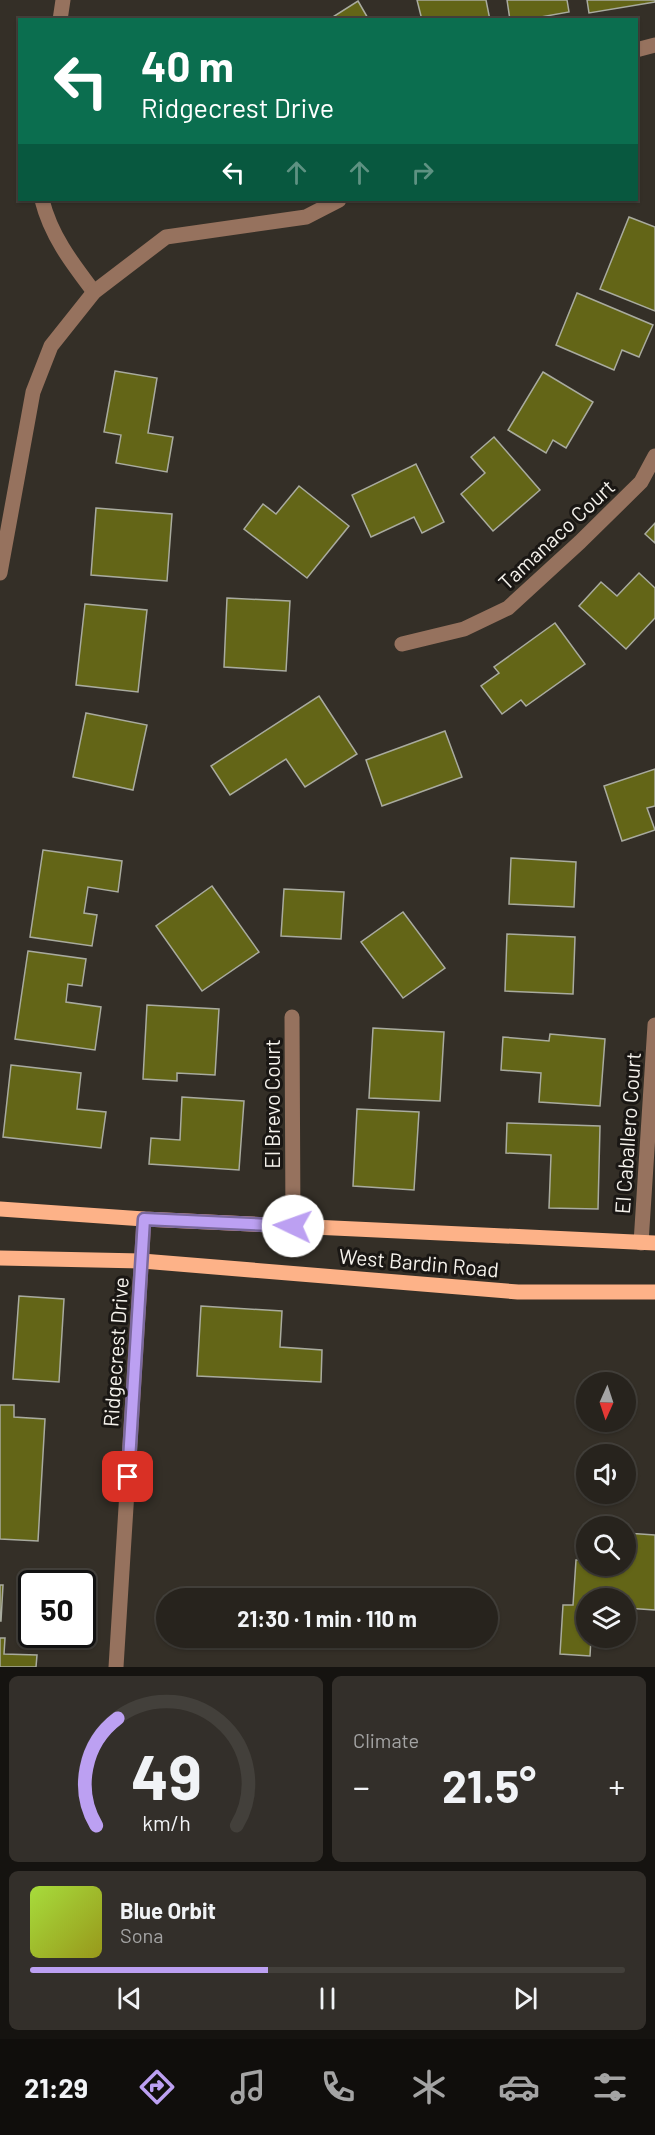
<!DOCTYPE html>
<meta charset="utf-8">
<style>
body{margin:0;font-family:Barlow,sans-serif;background:#332f2a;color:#f1f3f6;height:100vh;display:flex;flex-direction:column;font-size:22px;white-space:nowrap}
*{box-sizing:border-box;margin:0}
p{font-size:20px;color:#a4a4a4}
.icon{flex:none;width:33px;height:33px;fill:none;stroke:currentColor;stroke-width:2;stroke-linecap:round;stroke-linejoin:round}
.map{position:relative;height:1667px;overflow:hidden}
.sheet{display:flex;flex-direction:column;gap:9px;padding:9px;background:#151310;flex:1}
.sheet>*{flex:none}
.guide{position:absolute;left:18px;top:18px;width:620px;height:183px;border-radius:0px;box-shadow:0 2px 4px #0004,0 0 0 2px #43403b;background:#0b6e4f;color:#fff;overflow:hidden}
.needle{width:39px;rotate:183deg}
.tools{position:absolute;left:576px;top:1372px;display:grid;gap:12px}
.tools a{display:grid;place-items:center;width:60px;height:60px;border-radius:50%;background:#27231d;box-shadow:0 2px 4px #0004,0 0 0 2px #43403b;font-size:30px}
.speed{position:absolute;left:18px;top:1570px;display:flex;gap:12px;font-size:30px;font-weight:700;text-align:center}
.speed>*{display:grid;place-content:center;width:78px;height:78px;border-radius:50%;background:#27231d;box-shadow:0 2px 4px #0004,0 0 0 2px #43403b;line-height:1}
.speed .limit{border:3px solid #111;border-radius:9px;background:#fff;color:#111}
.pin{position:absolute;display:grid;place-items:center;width:51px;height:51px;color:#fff;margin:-26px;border-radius:12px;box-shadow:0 3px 9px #0006}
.me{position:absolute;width:66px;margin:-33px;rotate:273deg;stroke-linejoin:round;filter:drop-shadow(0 0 4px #0008)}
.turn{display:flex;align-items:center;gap:21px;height:126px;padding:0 24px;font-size:27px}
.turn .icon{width:78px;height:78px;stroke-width:2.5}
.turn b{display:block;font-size:42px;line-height:51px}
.lanes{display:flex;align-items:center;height:57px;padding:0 24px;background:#0003;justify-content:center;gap:30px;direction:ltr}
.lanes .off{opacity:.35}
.big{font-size:45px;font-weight:700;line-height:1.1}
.sheet .widget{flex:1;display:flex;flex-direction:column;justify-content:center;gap:9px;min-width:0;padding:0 21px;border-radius:9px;background:#332f2a}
.sheet .dial{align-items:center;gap:0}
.dial svg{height:156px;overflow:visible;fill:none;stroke:#43403b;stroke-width:7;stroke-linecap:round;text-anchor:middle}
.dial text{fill:#f1f3f6;stroke:none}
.song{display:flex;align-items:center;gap:18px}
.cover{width:72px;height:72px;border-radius:9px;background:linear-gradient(135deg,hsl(80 70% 55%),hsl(60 70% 35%))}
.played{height:6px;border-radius:3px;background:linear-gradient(90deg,#bca0f2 40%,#43403b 40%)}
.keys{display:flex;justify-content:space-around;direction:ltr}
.heat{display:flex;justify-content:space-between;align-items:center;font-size:33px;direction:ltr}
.sheet .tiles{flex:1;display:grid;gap:9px;grid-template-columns:1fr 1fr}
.widget:last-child{grid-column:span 2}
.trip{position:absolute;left:156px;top:1588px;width:342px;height:60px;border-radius:30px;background:#27231d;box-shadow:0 2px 4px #0004,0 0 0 2px #43403b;font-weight:700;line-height:60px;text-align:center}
.menu{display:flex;height:96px;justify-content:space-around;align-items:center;background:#100e0c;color:#a4a4a4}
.menu .icon{width:42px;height:42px}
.menu .current{color:#bca0f2}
.menu b{font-size:27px;color:#f1f3f6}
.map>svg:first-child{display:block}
</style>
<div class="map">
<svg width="655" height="1667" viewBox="0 0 655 1667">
<rect width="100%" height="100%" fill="#342f27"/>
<!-- building -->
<g fill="#636517" stroke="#a9ab9f" stroke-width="1.5">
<path d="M 417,0 L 486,0 L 490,20 L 422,20 Z"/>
<path d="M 507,0 L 567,0 L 569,12 L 524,20 L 510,20 Z"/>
<path d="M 587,0 L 655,0 L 655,2 L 589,13 Z"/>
<path d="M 358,1 L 369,20 L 328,20 Z"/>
<path d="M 629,217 L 655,227 L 655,311 L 600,289 Z"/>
<path d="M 577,293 L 653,325 L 639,357 L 622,350 L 614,370 L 556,345 Z"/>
<path d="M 115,371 L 157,378 L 148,433 L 173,437 L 167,472 L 116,463 L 121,435 L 104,432 Z"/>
<path d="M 543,372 L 593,402 L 566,448 L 553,440 L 546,453 L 508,430 Z"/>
<path d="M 494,437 L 540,490 L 493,531 L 461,494 L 485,473 L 471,457 Z"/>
<path d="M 416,464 L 444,522 L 422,533 L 414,517 L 371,537 L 352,495 Z"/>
<path d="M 299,486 L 349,526 L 307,578 L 244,529 L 263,504 L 276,514 Z"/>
<path d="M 96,508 L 172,514 L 167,581 L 91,575 Z"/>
<path d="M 655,523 L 655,543 L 645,534 Z"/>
<path d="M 639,573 L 655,588 L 655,618 L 626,649 L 579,606 L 601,582 L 617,596 Z"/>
<path d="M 227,598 L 290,601 L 286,671 L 224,667 Z"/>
<path d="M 85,604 L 147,610 L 138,692 L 76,685 Z"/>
<path d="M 555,623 L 585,664 L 526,706 L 521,700 L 502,714 L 481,686 L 499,673 L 494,667 Z"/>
<path d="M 319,696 L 357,754 L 305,787 L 286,759 L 230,795 L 211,766 Z"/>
<path d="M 86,713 L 147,725 L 133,790 L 73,777 Z"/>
<path d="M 445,731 L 462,777 L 382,806 L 366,760 Z"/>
<path d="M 655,769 L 655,806 L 647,808 L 655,830 L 622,841 L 604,786 Z"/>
<path d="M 43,850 L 122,861 L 118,892 L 88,887 L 84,913 L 97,915 L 92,946 L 30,937 Z"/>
<path d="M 511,858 L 576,862 L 574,907 L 509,904 Z"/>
<path d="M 212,886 L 259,952 L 202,991 L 156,926 Z"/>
<path d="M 284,889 L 344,892 L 341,939 L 281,936 Z"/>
<path d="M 403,912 L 445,968 L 403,998 L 361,942 Z"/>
<path d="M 507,934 L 575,937 L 573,994 L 505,991 Z"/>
<path d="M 28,951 L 86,959 L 82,986 L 68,984 L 66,1002 L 101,1007 L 95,1050 L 15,1039 Z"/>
<path d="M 147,1005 L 219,1009 L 215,1075 L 177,1073 L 177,1081 L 143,1079 Z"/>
<path d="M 373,1028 L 444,1032 L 440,1101 L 369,1098 Z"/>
<path d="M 550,1034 L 605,1039 L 600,1106 L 539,1102 L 541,1073 L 501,1070 L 503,1037 L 549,1041 Z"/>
<path d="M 11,1065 L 81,1073 L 77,1109 L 106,1112 L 101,1148 L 3,1137 Z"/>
<path d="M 182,1097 L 244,1101 L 239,1170 L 149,1164 L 151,1138 L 180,1140 Z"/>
<path d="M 357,1109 L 419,1112 L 414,1190 L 353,1186 Z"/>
<path d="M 507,1123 L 600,1126 L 598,1209 L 549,1208 L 551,1155 L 506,1153 Z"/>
<path d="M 19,1296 L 64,1299 L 59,1382 L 13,1379 Z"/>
<path d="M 201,1306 L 282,1311 L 280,1347 L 322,1350 L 321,1382 L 197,1376 Z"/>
<path d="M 0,1405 L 14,1405 L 14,1417 L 45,1419 L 38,1541 L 0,1539 Z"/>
<path d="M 626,1533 L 655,1535 L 655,1610 L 626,1608 L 626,1599 L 586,1599 L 586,1638 L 591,1638 L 590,1656 L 560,1654 L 563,1605 L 573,1605 L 576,1560 L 586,1560 L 586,1557 L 586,1566 L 626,1566 Z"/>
<path d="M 0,1585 L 3,1585 L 1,1621 L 0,1621 Z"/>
<path d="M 0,1638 L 5,1638 L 4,1654 L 37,1655 L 36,1667 L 0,1667 Z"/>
</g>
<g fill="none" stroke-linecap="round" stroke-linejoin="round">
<!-- minor -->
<g stroke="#96725e" stroke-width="15">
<path d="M 60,20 L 63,0"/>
<path d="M 636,50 L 655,45"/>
<path d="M 42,200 C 51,236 72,263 94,292"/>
<path d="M 0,573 L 33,392 L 51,346 L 94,292 L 166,237 L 306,217 L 339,200"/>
<path d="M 402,644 L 464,629 L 508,608 L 580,542 L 641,482 L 655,456"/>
<path d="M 292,1017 L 293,1226"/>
<path d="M 641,1243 L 655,1025"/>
<path d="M 116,1667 L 144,1219"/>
</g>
<!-- major -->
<g stroke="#fdb288" stroke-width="15">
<path d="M 0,1209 L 144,1219 L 655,1243"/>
<path d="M 0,1258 L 142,1261 L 518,1292 L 655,1292"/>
</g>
</g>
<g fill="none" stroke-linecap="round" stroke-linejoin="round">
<defs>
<path id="route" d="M 128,1477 L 144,1219 L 293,1226"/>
</defs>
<!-- route casing -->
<use href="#route" stroke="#7a689d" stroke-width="15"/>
<!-- route -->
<use href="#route" stroke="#bca0f2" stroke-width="10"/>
</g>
<g text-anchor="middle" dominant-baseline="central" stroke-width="6" stroke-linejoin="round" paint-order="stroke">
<!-- street labels -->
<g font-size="21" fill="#f5f2ec" stroke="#1a1714">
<text transform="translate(556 534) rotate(-43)">Tamanaco Court</text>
<text transform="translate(271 1104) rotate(-90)">El Brevo Court</text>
<text transform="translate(627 1133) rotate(-86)">El Caballero Court</text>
<text transform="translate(419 1262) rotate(5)">West Bardin Road</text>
<text transform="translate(115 1352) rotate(-86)">Ridgecrest Drive</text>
</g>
</g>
</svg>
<div class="tools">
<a><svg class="needle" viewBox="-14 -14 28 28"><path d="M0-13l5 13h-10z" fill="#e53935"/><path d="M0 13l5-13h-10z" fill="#a4a4a4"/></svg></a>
<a><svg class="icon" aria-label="sound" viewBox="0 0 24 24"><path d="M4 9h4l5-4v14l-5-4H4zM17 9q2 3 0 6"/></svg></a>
<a><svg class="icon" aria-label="search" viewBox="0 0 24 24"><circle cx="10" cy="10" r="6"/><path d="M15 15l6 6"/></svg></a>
<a><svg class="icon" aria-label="layers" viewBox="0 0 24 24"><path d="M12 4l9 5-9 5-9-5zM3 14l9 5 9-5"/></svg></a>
</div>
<div class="speed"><div class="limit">50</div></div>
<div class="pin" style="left:128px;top:1477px;background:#d93025"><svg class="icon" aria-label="arrive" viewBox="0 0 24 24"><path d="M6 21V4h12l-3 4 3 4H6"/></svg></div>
<svg class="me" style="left:293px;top:1226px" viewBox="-20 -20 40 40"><circle r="19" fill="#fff"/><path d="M0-13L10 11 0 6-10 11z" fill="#bca0f2"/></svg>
<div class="trip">21:30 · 1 min · 110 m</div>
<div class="guide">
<div class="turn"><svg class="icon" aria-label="left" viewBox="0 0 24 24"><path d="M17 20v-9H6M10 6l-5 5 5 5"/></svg><div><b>40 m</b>Ridgecrest Drive</div></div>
<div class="lanes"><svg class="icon" aria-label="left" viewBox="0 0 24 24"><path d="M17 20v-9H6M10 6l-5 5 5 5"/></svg><svg class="icon off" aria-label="ahead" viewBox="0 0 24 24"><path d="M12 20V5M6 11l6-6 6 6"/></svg><svg class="icon off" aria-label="ahead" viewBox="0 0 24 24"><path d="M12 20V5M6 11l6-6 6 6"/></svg><svg class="icon off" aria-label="right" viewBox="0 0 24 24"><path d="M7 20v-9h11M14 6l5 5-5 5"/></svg></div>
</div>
</div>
<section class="sheet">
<div class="tiles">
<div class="widget dial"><svg viewBox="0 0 100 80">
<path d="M14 69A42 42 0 1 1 86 69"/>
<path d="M14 69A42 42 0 0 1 25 14" stroke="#bca0f2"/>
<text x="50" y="56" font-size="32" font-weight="700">49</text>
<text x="50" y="72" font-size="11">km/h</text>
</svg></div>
<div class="widget"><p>Climate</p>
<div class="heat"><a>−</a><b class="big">21.5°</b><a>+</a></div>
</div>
<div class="widget">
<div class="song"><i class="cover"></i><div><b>Blue Orbit</b><p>Sona</p></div></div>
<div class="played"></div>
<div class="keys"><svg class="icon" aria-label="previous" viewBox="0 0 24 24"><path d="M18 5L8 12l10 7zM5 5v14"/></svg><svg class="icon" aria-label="pause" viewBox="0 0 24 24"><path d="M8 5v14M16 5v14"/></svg><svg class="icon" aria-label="next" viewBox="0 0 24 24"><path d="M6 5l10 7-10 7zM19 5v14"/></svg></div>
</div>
</div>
</section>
<nav class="menu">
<b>21:29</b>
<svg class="icon current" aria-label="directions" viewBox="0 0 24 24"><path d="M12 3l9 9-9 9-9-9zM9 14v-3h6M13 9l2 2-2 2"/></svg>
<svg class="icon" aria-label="music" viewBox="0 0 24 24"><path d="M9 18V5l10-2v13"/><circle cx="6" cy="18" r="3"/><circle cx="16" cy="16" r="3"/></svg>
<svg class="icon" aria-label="phone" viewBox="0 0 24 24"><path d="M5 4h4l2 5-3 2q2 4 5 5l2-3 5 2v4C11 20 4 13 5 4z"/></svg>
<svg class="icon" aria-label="climate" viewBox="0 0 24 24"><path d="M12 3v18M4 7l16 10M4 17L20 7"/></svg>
<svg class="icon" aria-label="car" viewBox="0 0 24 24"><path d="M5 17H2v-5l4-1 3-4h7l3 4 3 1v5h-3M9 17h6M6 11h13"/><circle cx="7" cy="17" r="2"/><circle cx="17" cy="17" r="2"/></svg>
<svg class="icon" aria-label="filters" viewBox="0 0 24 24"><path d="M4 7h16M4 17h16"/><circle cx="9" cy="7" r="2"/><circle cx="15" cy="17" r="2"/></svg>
</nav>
